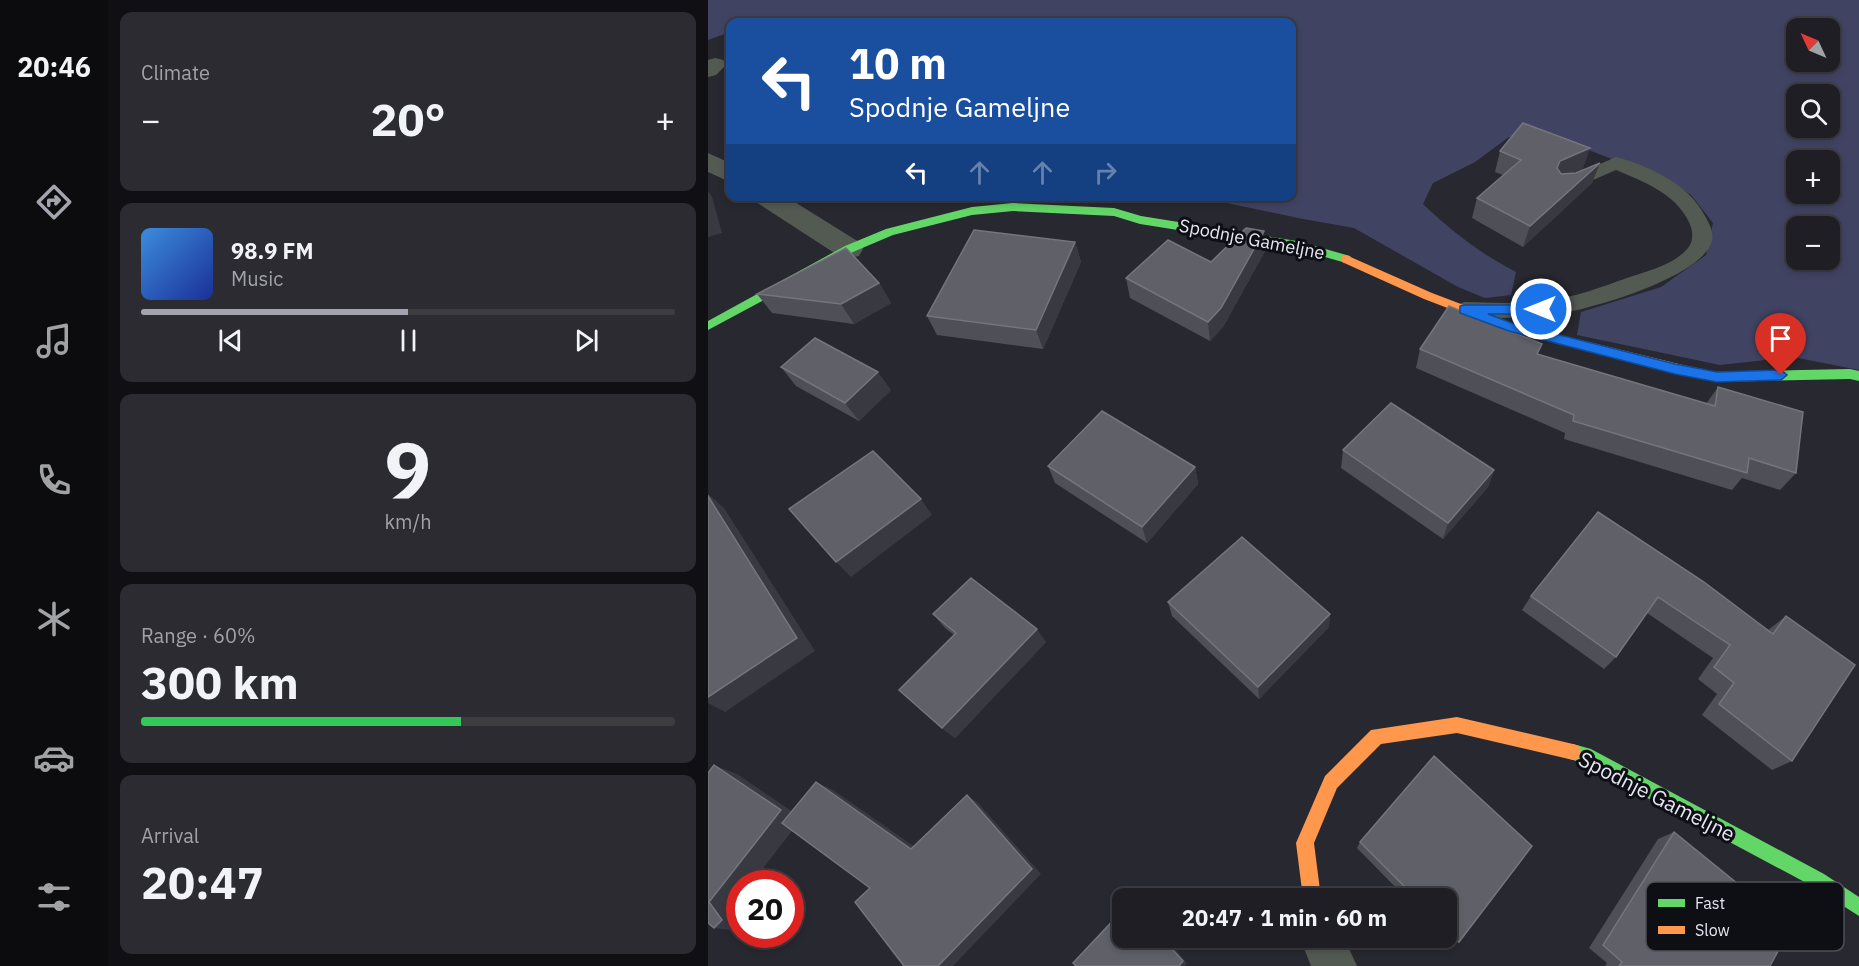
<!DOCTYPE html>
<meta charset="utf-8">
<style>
body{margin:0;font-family:"IBM Plex Sans",sans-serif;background:#2b2b31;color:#f1f3f6;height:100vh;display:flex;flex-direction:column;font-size:22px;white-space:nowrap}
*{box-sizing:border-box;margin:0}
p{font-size:20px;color:#a1a2a6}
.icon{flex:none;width:33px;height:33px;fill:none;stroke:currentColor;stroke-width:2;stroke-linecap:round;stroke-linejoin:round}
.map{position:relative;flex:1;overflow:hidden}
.side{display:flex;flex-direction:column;gap:12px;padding:12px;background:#101014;width:600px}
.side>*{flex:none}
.top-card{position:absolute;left:18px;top:18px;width:570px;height:183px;border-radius:12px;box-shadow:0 3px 9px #0003,0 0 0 2px #3c3c41;background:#1a4fa0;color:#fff;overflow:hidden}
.needle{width:39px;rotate:314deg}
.controls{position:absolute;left:1078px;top:18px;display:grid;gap:12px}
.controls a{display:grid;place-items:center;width:54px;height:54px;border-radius:12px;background:#1e1e24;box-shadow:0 3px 9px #0003,0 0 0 2px #3c3c41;font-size:30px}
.speed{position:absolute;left:18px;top:870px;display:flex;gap:12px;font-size:30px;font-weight:700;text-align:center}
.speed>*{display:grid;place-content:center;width:78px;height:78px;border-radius:50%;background:#1e1e24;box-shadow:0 3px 9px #0003,0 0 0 2px #3c3c41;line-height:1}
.speed .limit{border:9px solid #d22;background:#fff;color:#111}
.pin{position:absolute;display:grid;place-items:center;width:51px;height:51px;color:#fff;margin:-62px -26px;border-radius:50% 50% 50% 0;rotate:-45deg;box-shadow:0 0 6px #0007}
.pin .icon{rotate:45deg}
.me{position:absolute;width:66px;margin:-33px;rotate:270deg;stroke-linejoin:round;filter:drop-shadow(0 0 4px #0008)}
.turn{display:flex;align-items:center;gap:21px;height:126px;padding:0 24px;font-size:27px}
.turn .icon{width:78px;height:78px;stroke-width:2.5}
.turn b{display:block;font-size:42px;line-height:51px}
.lanes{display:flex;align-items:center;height:57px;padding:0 24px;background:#0003;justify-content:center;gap:30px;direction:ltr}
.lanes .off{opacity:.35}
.big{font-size:45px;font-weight:700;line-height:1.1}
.side .card{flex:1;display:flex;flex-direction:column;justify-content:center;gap:9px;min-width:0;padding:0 21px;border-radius:12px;background:#2b2b31}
.side .dial{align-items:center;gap:0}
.dial b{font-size:78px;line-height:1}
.song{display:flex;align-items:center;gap:18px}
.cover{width:72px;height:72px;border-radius:9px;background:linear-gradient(135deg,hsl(210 70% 55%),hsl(230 70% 35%))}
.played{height:6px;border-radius:3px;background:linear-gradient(90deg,#a3a4ad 50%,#3c3c41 50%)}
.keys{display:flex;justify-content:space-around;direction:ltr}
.heat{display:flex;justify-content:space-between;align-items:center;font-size:33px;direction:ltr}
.charge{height:9px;border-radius:4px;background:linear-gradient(90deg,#34c759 60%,#3c3c41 0)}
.trip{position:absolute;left:404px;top:888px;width:345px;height:60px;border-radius:12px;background:#1e1e24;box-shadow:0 3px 9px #0003,0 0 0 2px #3c3c41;font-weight:700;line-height:60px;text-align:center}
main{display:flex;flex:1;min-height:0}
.tabs{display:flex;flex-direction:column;width:108px;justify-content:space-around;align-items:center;background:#0c0c0e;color:#a1a2a6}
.tabs .icon{width:42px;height:42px}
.tabs .current{color:#a3a4ad}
.tabs b{font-size:27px;color:#f1f3f6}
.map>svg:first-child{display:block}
</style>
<main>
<nav class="tabs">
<b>20:46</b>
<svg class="icon current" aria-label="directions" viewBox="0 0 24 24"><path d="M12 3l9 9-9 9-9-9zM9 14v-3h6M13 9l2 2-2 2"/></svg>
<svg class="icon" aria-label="music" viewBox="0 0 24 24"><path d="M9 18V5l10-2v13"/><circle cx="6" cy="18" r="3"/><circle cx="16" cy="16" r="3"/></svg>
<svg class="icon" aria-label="phone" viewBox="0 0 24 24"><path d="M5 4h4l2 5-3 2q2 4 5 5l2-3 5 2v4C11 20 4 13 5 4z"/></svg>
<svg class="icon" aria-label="climate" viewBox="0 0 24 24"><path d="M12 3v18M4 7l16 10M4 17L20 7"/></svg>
<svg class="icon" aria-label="car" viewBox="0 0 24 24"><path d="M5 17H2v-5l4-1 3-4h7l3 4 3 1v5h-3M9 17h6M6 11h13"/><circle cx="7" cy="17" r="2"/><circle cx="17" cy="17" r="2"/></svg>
<svg class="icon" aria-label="filters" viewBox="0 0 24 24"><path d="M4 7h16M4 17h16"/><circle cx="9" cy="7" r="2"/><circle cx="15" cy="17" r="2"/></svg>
</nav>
<section class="side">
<div class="card"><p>Climate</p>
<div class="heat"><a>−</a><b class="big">20°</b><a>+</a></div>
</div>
<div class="card">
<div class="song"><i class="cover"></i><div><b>98.9 FM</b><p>Music</p></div></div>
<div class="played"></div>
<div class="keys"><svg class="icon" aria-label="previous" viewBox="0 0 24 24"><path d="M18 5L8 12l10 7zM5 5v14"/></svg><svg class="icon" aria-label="pause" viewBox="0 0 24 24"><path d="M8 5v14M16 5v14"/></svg><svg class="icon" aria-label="next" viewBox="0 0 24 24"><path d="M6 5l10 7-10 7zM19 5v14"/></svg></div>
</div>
<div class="card dial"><b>9</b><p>km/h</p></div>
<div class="card"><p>Range · 60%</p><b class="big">300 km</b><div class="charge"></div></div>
<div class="card"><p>Arrival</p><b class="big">20:47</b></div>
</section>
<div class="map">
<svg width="1151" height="966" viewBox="0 0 1151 966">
<rect width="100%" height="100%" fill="#282830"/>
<!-- green -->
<path fill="#414363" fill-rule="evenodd" d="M 0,0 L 1151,0 L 1151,370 L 1085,357 L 1012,365 L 869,335 L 873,312 L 953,287 L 998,255 L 1005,223 L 983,195 L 963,182 L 842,135 L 801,137 L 767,162 L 725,183 L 715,204 C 743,231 773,254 808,272 L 803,295 L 777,298 L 750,287 L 646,228 L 595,219 L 490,197 L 584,196 L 584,22 L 22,22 L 22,32 L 0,40 ZM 1089,28 L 1122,28 L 1122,62 L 1089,62 ZM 1089,94 L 1122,94 L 1122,128 L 1089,128 ZM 1089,160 L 1122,160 L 1122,194 L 1089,194 ZM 1089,226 L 1122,226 L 1122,260 L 1089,260 Z"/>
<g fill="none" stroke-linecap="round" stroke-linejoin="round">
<!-- lane -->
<path fill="#535a52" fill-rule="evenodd" d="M 908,157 C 941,166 981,184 997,216 C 1001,223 1006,232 1004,241 C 994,278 878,311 843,315 C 814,319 785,318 756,318 L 749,315 L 746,310 L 749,305 L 756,302 C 785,303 814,304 843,300 C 870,296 894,287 919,278 C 939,271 966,265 980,248 C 986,241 985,230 981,222 C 967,193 936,182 908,170 L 860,191 L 853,189 L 851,185 L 853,181 Z"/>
<!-- street -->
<g fill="#535a52" fill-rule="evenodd">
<path d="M 7,58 L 15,60 L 18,65 L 8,75 L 0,77 L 0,60 Z"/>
<path d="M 0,153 L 22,163 L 22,182 L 0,172 Z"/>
<path d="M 44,196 L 77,196 L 151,242 L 155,249 L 151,256 L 141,258 L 131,256 L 48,202 Z"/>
<path d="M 592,938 L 636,938 L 649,966 L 603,966 Z"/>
</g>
<!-- fast -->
<g fill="#63d668" fill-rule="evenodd">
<path d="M 305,203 L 406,208 L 433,216 L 589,241 L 642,256 L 644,259 L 638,263 L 589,249 L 432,224 L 406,216 L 305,211 L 264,215 L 185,235 L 145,252 L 0,330 L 0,321 L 137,246 L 178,229 L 264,207 Z"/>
<path d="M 975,365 L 1009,372 L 1142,369 L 1151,371 L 1151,381 L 1142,379 L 1009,382 L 971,373 L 969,370 Z"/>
<path d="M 865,744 L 883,749 L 1116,874 L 1151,897 L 1151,916 L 1104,886 L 874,763 L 859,758 L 857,752 L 859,746 Z"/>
</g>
<!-- slow -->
<g fill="#ff974d" fill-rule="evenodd">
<path d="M 638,255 L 724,293 L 803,323 L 975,365 L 981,370 L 975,375 L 797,330 L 716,299 L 634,262 L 634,256 Z"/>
<path d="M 749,717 L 865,744 L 871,746 L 873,752 L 871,758 L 865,760 L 749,733 L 673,744 L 629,788 L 606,843 L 613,898 L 595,898 L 588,843 L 617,776 L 663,730 Z"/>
</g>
</g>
<!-- wall -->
<g fill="#4f4f57">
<path d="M 792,151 L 875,169 L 865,173 L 868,173 L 892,163 L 884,183 L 815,247 L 764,218 L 769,198 L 795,175 L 787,172 Z"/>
<path d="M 367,242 L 373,262 L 335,349 L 229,335 L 219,316 Z"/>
<path d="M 557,251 L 515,327 L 502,341 L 422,298 L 418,278 Z"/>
<path d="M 171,283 L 183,303 L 146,324 L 64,313 L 49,294 Z"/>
<path d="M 712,349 L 830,354 L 998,404 L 1010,387 L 1088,473 L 1072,490 L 1034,478 L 1024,490 L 856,439 L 857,433 L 708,368 Z"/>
<path d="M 73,367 L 183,390 L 151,421 L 88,386 Z"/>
<path d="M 635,450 L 786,470 L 780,487 L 735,539 L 633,468 Z"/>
<path d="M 340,466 L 487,467 L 490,484 L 439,543 L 347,483 Z"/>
<path d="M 890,512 L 1060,630 L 1078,616 L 1084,761 L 1064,770 L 994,715 L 1009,694 L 990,679 L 1005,658 L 939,613 L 908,657 L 896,669 L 814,610 L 823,596 Z"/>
<path d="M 460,602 L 622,614 L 621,627 L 551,699 L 464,616 Z"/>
<path d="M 225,614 L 338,642 L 247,738 L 234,728 L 246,635 L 237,628 Z"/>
<path d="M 726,756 L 824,846 L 751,942 L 744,944 L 737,938 L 738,938 L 738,898 L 698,898 L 649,848 L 652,842 Z"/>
<path d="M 966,832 L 1062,966 L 897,966 L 899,963 L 881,948 L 950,839 Z"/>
</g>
<!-- shaded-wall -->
<g fill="#393941">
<path d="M 882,148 L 875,169 L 845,182 L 849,168 L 852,161 Z"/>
<path d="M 892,163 L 884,183 L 815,247 L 822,226 Z"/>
<path d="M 0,191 L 4,197 L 14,233 L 0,237 Z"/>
<path d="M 556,231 L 557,251 L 515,327 L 502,341 L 500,322 Z"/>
<path d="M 367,242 L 373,262 L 335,349 L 328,330 Z"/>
<path d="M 171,283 L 183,303 L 146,324 L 133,304 Z"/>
<path d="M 170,372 L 183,390 L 151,421 L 137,403 Z"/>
<path d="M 487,467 L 490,484 L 439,543 L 434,527 Z"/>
<path d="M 786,470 L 780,487 L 735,539 L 740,523 Z"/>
<path d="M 0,494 L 16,508 L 107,651 L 17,712 L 0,703 Z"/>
<path d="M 213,499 L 224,515 L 143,577 L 128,562 Z"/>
<path d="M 622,614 L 621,627 L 551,699 L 550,687 Z"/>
<path d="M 329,629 L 338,642 L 247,738 L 234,728 Z"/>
<path d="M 6,765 L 29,774 L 94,818 L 43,884 L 32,884 L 32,898 L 25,906 L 32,914 L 32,930 L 31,931 L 6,928 L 1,902 Z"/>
<path d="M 108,782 L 125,790 L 217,854 L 203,849 Z"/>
<path d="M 259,795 L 270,803 L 333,874 L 245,966 L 230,966 Z"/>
<path d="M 454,938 L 457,938 L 479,963 L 477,966 L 471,966 Z"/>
</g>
<!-- building -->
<g fill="#5f6068" stroke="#74757d" stroke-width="1.5">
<path d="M 815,123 L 882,148 L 852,161 L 849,168 L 853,174 L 868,173 L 892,163 L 822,226 L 769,198 L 813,160 L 792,151 Z"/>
<path d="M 538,228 L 556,231 L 513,308 L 500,322 L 418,278 L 460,240 L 503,262 Z"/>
<path d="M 266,230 L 367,242 L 328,330 L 219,316 Z"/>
<path d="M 138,248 L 171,283 L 133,304 L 49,294 Z"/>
<path d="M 741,306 L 834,344 L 829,354 L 1007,406 L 1010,387 L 1095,412 L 1088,473 L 1041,458 L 1039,473 L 865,421 L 866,415 L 712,349 Z"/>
<path d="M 107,338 L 170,372 L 137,403 L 73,367 Z"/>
<path d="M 683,403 L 786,470 L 740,523 L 635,450 Z"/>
<path d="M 394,411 L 487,467 L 434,527 L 340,466 Z"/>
<path d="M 165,451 L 213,499 L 128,562 L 81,509 Z"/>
<path d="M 0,496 L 89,638 L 0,697 Z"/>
<path d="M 890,512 L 996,582 L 1065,634 L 1078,616 L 1147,665 L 1084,761 L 1011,704 L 1026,683 L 1006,667 L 1022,645 L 950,597 L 908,657 L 823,596 Z"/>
<path d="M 534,537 L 622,614 L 550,687 L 460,602 Z"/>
<path d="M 263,578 L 329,629 L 234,728 L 191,690 L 248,633 L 225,614 Z"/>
<path d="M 726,756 L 824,846 L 751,942 L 738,929 L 738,898 L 708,898 L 652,842 Z"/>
<path d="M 6,765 L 73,810 L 1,902 L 14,920 L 6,928 L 0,923 L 0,773 Z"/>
<path d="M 108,782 L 203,849 L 259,795 L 324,869 L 230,966 L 196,966 L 147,902 L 162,888 L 74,823 Z"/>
<path d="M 966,832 L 1083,927 L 1062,966 L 911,966 L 914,962 L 895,945 Z"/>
<path d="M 414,911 L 414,938 L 454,938 L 475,961 L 471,966 L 368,966 L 365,963 Z"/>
</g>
<!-- route -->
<path fill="#1a73e8" stroke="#114b97" stroke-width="1.5" d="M 756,305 L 833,305 L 839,309 L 833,314 L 780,314 L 804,323 L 967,364 L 1009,372 L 1073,370 L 1079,375 L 1073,380 L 1009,382 L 967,374 L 801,331 L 752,313 L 752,306 Z"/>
<g text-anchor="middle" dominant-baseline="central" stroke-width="6" stroke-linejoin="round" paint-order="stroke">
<!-- street labels -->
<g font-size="18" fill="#e5e6f0" stroke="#0e0f15">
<text transform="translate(544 239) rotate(11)">Spodnje Gameljne</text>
</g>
<!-- near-street labels -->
<g font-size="21" fill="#e5e6f0" stroke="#0e0f15">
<text transform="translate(949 796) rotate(27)">Spodnje Gameljne</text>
</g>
</g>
<!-- legend -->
<rect x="938" y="882" width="198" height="69" rx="9" fill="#0e0f15" stroke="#4e5057" stroke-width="1.5"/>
<rect x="950" y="899" width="27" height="8" fill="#63d668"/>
<rect x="950" y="926" width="27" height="8" fill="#ff974d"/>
<g font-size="16" fill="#e5e6f0">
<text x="987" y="909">Fast</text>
<text x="987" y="936">Slow</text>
</g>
</svg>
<div class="controls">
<a><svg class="needle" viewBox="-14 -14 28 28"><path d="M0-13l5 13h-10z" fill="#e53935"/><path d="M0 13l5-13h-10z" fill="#a1a2a6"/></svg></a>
<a><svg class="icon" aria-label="search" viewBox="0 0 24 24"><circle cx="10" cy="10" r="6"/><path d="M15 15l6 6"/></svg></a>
<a>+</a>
<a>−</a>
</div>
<div class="speed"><div class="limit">20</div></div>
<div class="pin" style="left:1073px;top:375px;background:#d93025"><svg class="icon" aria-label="arrive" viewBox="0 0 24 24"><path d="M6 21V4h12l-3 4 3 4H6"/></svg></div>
<svg class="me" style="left:833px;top:309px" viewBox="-20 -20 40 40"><circle r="17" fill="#1a73e8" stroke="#fff" stroke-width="3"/><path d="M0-11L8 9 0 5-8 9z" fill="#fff"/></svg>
<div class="trip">20:47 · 1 min · 60 m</div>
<div class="top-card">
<div class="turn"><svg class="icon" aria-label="left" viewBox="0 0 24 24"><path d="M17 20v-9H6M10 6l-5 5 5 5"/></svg><div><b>10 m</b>Spodnje Gameljne</div></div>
<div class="lanes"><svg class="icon" aria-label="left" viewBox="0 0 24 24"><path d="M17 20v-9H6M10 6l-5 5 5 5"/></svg><svg class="icon off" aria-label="ahead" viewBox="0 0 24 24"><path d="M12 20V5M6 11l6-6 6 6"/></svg><svg class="icon off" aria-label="ahead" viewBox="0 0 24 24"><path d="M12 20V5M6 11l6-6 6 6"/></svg><svg class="icon off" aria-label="right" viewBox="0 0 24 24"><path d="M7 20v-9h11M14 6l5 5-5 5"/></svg></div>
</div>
</div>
</main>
